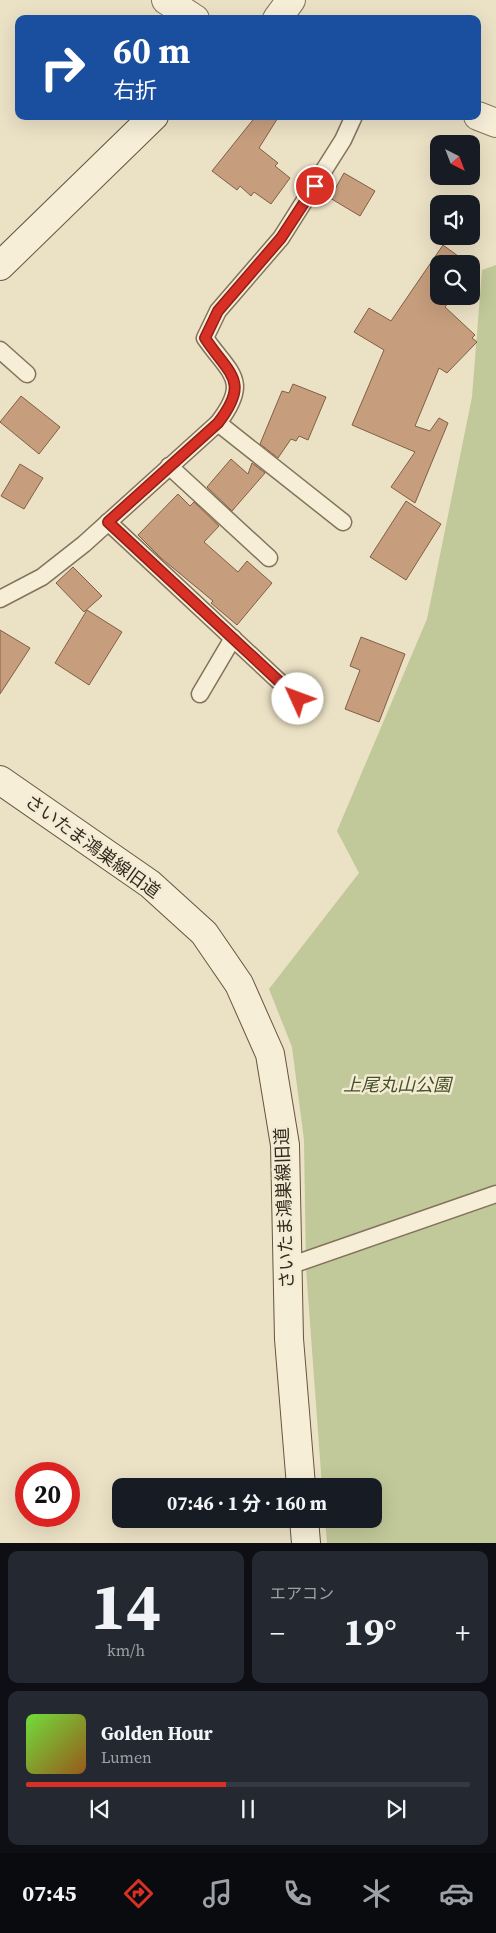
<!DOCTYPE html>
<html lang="ja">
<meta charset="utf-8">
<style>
body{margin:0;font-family:"Source Serif 4","Noto Sans JP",serif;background:#242831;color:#f1f3f6;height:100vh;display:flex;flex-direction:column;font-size:19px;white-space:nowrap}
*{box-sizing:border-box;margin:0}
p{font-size:16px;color:#9ea1a6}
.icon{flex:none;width:28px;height:28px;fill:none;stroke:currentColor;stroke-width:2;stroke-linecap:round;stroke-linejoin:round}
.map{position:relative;height:1543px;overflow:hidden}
.sheet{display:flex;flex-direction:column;gap:8px;padding:8px;background:#0d0f14;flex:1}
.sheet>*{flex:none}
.guide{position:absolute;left:15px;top:15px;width:466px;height:105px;border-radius:10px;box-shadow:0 5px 20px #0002;background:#1a4fa0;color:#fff;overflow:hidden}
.needle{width:32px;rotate:138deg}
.tools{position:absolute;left:430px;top:135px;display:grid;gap:10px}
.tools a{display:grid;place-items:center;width:50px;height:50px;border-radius:10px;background:#171b24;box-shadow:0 5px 20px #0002;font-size:25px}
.speed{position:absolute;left:15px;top:1462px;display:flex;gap:10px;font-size:25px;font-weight:700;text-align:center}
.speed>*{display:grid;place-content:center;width:65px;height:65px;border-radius:50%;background:#171b24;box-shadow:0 5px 20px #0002;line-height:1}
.speed .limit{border:8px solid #d22;background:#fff;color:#111}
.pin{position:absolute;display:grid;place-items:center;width:42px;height:42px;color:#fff;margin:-21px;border:2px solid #fff;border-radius:50%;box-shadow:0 1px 5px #0007}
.me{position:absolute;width:55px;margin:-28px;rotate:313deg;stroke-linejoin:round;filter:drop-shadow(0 0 4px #0008)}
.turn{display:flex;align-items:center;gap:18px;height:105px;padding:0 15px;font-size:22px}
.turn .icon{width:65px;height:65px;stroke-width:2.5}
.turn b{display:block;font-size:35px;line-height:42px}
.big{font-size:38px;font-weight:700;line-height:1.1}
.sheet .widget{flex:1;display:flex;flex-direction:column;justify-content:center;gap:8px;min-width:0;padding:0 18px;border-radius:10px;background:#242831}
.sheet .dial{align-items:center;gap:0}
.dial b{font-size:65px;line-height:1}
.song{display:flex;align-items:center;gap:15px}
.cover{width:60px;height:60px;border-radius:8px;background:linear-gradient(135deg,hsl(100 70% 55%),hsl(30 70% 35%))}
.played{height:5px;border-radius:2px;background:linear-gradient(90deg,#d93025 45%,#363941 45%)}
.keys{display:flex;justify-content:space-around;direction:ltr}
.heat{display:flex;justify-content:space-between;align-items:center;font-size:28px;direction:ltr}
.sheet .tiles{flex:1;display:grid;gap:8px;grid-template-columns:1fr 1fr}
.widget:last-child{grid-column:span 2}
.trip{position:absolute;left:112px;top:1478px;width:270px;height:50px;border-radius:10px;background:#171b24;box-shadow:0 5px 20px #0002;font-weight:700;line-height:50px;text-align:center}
.dock{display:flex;height:80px;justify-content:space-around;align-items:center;background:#090b0e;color:#9ea1a6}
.dock .icon{width:35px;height:35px}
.dock .active{color:#d93025}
.dock b{font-size:22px;color:#f1f3f6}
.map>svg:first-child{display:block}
</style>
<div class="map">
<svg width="496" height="1543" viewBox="0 0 496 1543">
<rect width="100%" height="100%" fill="#ebe1c5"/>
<!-- green -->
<path fill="#c1c899" d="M 496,265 L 496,1543 L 327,1543 L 325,1519 L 374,1519 L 374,1486 L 322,1486 L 306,1268 L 304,1140 L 292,1047 L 269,989 L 359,873 L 337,831 L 427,619 L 472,397 L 482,270 Z"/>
<!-- building -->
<g fill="#c69e7d" stroke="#825f44">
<path d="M 256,116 L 279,116 L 259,148 L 278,163 L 275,166 L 290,178 L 271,204 L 254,192 L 251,196 L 240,186 L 237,190 L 212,171 Z"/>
<path d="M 344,173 L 375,191 L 360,216 L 330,198 Z"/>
<path d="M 443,245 L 469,264 L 439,264 L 439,296 L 453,296 L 445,307 L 475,335 L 472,338 L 477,342 L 447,373 L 439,368 L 415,426 L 430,431 L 439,418 L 448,423 L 415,503 L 391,487 L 415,452 L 352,425 L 384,350 L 354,332 L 369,308 L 391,321 Z"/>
<path d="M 293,384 L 326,397 L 308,440 L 299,436 L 296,441 L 291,439 L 278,458 L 260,444 L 282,391 L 289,393 Z"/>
<path d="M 21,396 L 60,427 L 39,454 L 0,422 Z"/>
<path d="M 231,459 L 248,474 L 252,463 L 265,473 L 232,511 L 207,487 Z"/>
<path d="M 20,464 L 43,478 L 24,509 L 1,496 Z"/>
<path d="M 178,494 L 190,506 L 194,502 L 219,526 L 204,542 L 238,572 L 247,561 L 272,583 L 237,625 L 211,603 L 213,601 L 161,558 L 138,535 Z"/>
<path d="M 406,501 L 441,524 L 406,580 L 370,557 Z"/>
<path d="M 73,567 L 102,596 L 84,612 L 56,583 Z"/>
<path d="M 87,610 L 122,632 L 89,685 L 55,663 Z"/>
<path d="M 0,630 L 30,648 L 0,694 Z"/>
<path d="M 361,637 L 405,654 L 379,722 L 345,709 L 360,670 L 350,666 Z"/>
</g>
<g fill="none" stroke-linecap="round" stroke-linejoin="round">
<defs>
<g id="lane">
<path d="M 0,350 L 27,374"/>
<path d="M 218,423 L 343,522"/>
<path d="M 169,466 L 269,558"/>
<path d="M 108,522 L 298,699"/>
<path d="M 0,599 L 42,577 L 84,544 L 218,423 C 251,380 230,374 205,338 L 218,311 L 281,238 L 343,140 L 354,116"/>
<path d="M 200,694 L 233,638"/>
<path d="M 286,1267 L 496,1194"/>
</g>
<g id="street">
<path d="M 166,0 L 195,19"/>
<path d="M 277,19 L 291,0"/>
<path d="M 478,116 L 496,123"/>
</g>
<g id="secondary">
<path d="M 0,266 L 154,116"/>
<path d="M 0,780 L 150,884 L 204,933 L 239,984 L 270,1054 L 285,1145 L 289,1339 L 301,1486"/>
<path d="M 304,1519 L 306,1543"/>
</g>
</defs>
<!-- lane casing -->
<use href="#lane" stroke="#84735c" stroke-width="19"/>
<!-- street casing -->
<use href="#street" stroke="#84735c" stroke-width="30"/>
<!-- secondary casing -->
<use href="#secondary" stroke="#66543f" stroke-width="30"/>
<!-- lane -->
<use href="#lane" stroke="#f6eed7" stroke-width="16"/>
<!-- street -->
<use href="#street" stroke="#f6eed7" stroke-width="28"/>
<!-- secondary -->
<use href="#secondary" stroke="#f6eed7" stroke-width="28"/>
</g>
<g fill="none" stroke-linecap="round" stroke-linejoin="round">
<defs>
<path id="route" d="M 298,699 L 108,522 L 218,423 C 251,380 229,375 205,338 L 218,311 L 281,238 L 315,186"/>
</defs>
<!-- route casing -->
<use href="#route" stroke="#8d1f18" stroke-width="12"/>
<!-- route -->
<use href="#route" stroke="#d93025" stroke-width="9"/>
</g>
<g text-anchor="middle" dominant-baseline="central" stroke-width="5" stroke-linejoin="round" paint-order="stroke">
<!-- street labels -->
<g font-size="18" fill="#352b1f" stroke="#f3ebd4">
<text transform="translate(93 846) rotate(36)">さいたま鴻巣線旧道</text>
<text transform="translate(284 1208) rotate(-92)">さいたま鴻巣線旧道</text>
</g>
<!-- park labels -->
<g font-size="18" font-style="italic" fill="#445027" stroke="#f3ebd4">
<text x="397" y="1084">上尾丸山公園</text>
</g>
</g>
</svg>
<div class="tools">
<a><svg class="needle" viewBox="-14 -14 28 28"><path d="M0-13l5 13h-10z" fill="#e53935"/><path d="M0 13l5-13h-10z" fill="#9ea1a6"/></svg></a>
<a><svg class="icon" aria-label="sound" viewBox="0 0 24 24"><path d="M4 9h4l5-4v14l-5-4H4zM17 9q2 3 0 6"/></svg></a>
<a><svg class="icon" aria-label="search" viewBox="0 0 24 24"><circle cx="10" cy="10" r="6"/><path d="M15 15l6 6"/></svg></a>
</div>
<div class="speed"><div class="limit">20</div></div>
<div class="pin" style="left:315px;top:186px;background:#d93025"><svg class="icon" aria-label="arrive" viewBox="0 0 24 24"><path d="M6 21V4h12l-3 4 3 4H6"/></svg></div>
<svg class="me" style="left:298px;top:699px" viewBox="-20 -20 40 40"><circle r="19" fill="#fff"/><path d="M0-13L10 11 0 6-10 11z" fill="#d93025"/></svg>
<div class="trip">07:46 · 1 分 · 160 m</div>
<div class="guide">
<div class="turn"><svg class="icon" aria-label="right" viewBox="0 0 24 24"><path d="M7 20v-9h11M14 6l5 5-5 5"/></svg><div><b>60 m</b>右折</div></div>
</div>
</div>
<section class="sheet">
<div class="tiles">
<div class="widget dial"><b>14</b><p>km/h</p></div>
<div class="widget"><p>エアコン</p>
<div class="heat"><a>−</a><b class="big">19°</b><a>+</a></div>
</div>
<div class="widget">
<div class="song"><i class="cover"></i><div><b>Golden Hour</b><p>Lumen</p></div></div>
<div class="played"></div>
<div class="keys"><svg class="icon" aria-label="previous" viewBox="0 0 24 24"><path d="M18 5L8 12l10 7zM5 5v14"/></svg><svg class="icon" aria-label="pause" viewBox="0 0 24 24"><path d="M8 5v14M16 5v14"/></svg><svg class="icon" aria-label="next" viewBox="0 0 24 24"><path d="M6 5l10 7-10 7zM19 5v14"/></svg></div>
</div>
</div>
</section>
<nav class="dock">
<b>07:45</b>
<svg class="icon active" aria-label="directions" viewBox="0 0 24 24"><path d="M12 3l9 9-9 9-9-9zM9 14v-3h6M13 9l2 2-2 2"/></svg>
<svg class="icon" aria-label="music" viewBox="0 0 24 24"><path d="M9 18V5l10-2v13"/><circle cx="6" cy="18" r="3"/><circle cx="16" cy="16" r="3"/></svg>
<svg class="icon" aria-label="phone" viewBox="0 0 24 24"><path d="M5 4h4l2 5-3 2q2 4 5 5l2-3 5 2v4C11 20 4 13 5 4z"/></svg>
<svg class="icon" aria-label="climate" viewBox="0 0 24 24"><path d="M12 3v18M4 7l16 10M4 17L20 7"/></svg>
<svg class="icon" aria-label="car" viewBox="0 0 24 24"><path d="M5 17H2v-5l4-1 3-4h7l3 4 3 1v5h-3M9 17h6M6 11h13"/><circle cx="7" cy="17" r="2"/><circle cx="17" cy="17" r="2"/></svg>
</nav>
